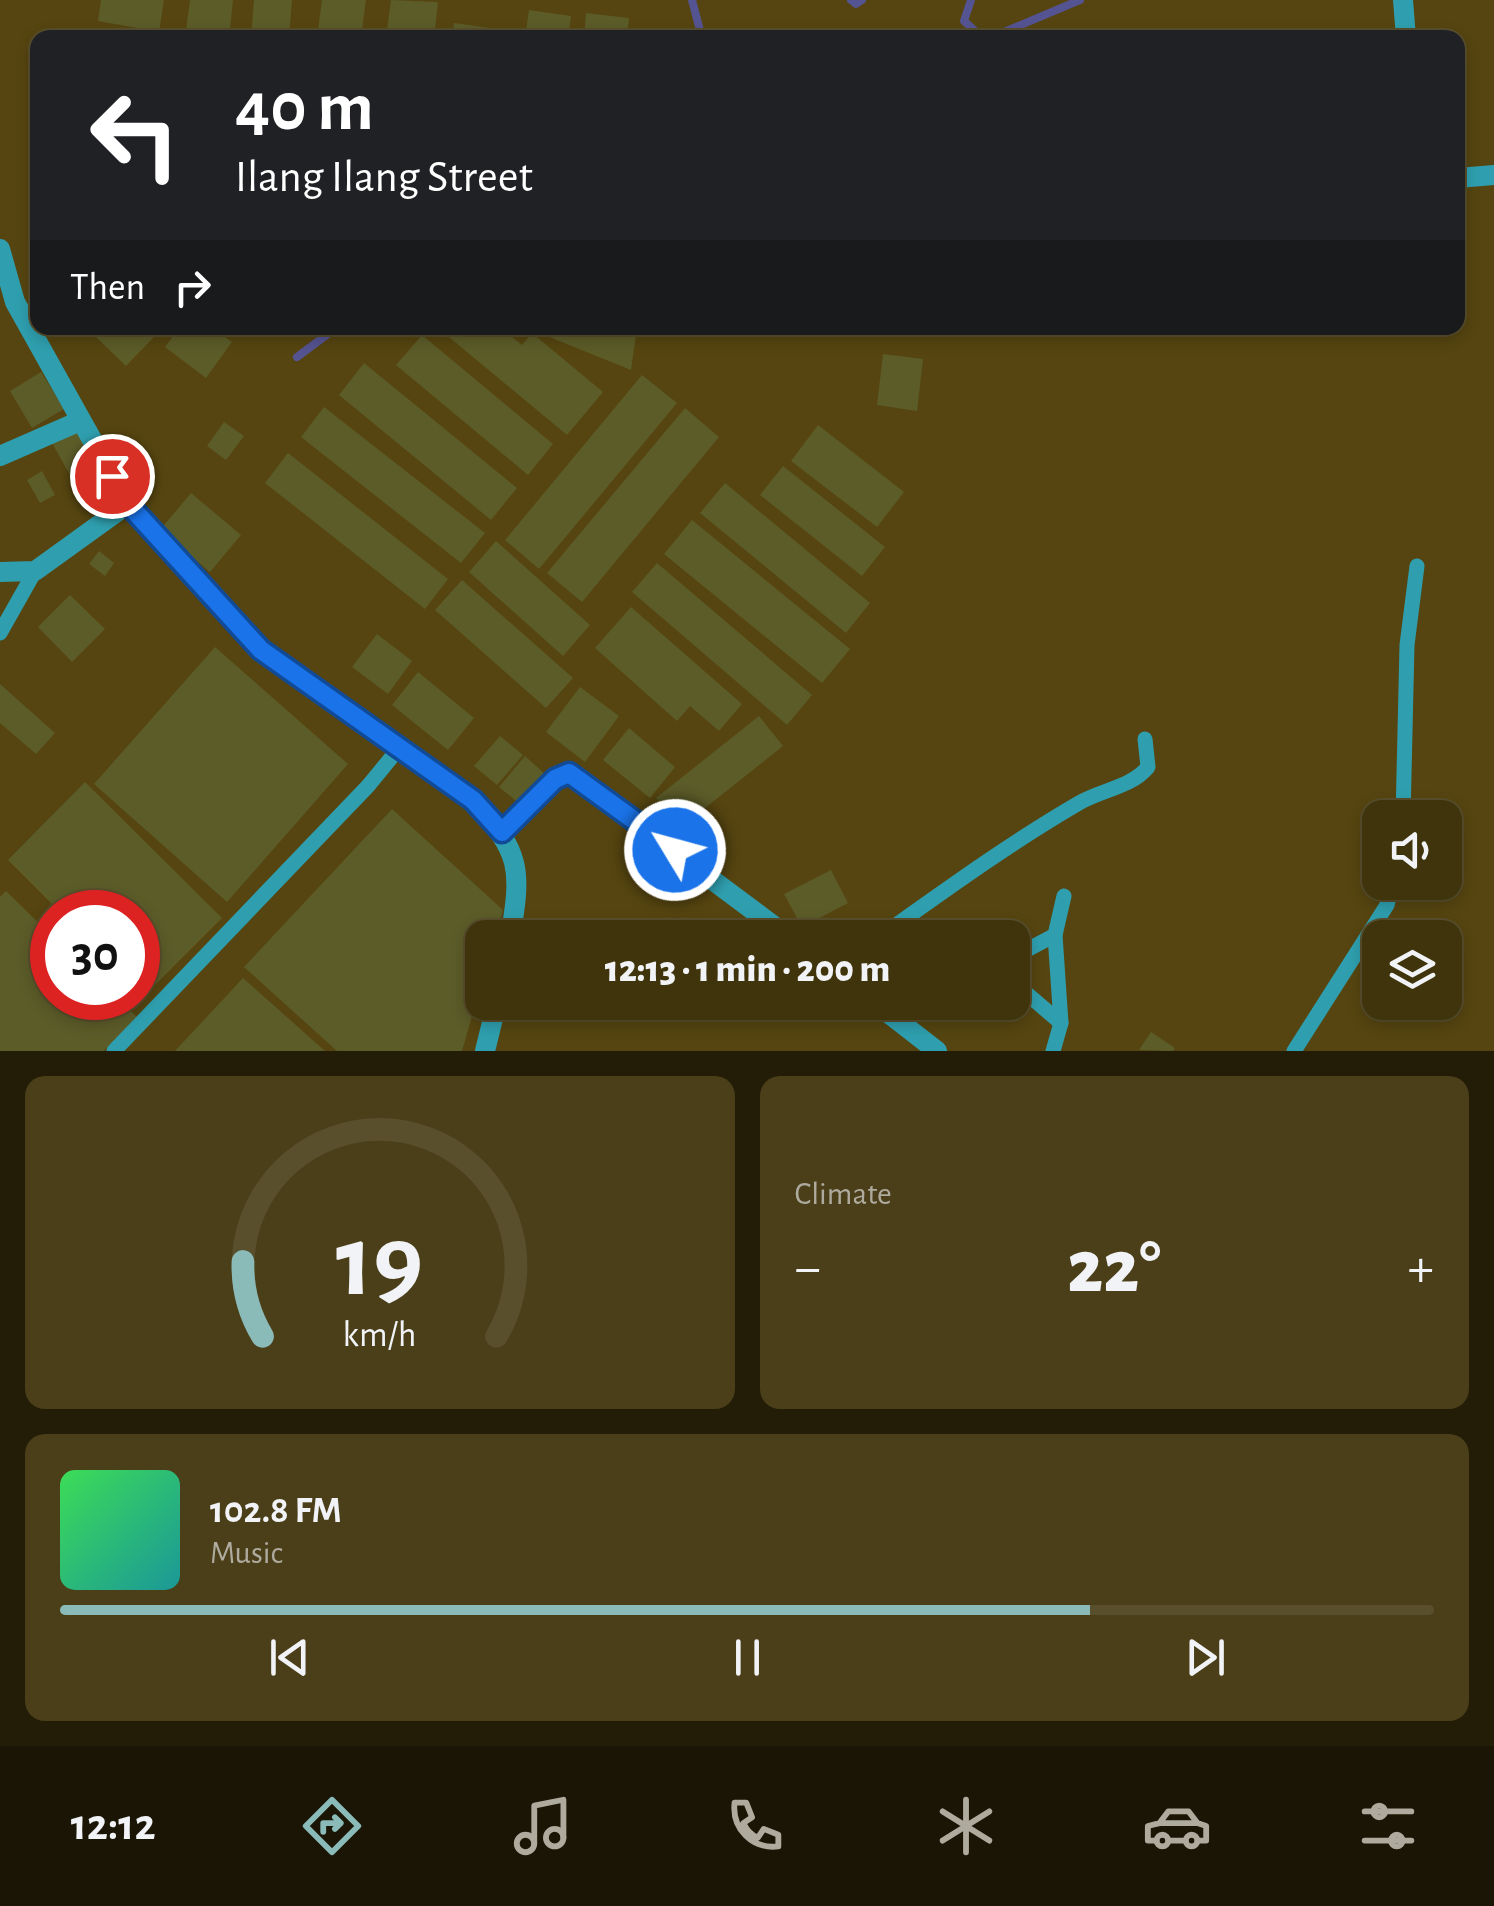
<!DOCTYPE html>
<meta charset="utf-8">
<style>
body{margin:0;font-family:"Alegreya Sans",sans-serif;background:#4b3f1a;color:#f1f3f6;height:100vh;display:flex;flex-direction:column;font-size:38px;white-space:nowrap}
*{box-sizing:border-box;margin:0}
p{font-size:32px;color:#aeaa9d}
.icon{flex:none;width:55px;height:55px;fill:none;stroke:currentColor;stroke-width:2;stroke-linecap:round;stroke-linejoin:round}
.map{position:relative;height:1051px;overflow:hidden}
.details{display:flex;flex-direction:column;gap:25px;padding:25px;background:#231d07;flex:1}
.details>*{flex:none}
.guide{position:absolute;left:30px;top:30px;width:1435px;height:305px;border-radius:20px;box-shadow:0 5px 15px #0003,0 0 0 2px #594f2d;background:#202124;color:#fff;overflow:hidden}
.fabs{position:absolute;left:1362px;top:800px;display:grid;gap:20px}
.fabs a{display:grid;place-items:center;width:100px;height:100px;border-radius:20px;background:#40340c;box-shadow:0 5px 15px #0003,0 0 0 2px #594f2d;font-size:50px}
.speed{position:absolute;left:30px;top:890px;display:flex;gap:20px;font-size:50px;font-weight:700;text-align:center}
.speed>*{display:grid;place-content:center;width:130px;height:130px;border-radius:50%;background:#40340c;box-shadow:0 5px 15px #0003,0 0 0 2px #594f2d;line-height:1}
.speed .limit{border:15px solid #d22;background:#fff;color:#111}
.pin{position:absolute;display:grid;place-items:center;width:85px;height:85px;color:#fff;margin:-42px;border:5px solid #fff;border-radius:50%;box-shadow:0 2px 10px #0007}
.me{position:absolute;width:110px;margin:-55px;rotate:307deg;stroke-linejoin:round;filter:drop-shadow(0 0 8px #0008)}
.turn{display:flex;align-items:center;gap:35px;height:210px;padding:0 40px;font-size:45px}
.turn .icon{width:130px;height:130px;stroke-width:2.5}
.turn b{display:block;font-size:70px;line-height:85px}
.then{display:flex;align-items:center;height:95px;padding:0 40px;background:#0003;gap:20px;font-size:38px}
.big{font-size:75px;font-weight:800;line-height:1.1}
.details .widget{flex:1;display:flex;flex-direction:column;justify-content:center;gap:15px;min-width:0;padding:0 35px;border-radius:20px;background:#4b3f1a}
.details .dial{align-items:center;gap:0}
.dial svg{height:260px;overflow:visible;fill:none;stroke:#594f2d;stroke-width:7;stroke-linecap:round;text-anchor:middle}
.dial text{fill:#f1f3f6;stroke:none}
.song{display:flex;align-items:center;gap:30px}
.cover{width:120px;height:120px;border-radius:15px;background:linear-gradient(135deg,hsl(130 70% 55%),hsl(180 70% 35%))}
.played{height:10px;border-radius:5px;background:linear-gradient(90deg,#8bbbb9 75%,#594f2d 75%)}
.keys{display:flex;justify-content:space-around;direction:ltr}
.heat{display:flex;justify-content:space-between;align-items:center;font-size:55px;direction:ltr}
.details .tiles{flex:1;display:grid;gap:25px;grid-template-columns:1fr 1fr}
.widget:last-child{grid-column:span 2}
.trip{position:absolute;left:465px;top:920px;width:565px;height:100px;border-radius:20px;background:#40340c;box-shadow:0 5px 15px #0003,0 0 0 2px #594f2d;font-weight:800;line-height:100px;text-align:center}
.tab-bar{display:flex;height:160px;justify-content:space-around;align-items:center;background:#1a1505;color:#aeaa9d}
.tab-bar .icon{width:70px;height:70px}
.tab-bar .current{color:#8bbbb9}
.tab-bar b{font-size:45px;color:#f1f3f6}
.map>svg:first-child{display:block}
</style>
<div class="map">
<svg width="1494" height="1051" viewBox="0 0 1494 1051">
<rect width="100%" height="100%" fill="#564510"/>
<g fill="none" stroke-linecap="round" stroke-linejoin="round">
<!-- stream -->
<g stroke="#555492" stroke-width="8">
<path d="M 692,0 L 702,38"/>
<path d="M 851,0 L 856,4 L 862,0"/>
<path d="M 971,0 L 964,21 L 983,38"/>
<path d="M 990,38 L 1080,0"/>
<path d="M 297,357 L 336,328"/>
</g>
</g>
<!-- building -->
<g fill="#5c5c29">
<path d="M 101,0 L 164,0 L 159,32 L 98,21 Z"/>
<path d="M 190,0 L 233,0 L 229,38 L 185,38 Z"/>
<path d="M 254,0 L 292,0 L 289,38 L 251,38 Z"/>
<path d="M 322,0 L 366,0 L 361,38 L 317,38 Z"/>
<path d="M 391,0 L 438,2 L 434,38 L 386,38 Z"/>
<path d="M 529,10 L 571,16 L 568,38 L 525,38 Z"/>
<path d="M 586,13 L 629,18 L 627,38 L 584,38 Z"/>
<path d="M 454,23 L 497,29 L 496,38 L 452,38 Z"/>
<path d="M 105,328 L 146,328 L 155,336 L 126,366 L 96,337 Z"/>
<path d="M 179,328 L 212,328 L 232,342 L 206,378 L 165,347 Z"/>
<path d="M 438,328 L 501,328 L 522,345 L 532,333 L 603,392 L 567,435 Z"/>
<path d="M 527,328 L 637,328 L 631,370 Z"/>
<path d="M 422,335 L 553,444 L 528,475 L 396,365 Z"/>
<path d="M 883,354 L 923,359 L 917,411 L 877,405 Z"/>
<path d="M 364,363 L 517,488 L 491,520 L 339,395 Z"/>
<path d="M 41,372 L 64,409 L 32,428 L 10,391 Z"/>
<path d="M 642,375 L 677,403 L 539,569 L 505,540 Z"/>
<path d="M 324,407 L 485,533 L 461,563 L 301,437 Z"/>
<path d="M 685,408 L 719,437 L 582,602 L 547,573 Z"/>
<path d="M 224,422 L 244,436 L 226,460 L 207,446 Z"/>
<path d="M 818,425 L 904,492 L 877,527 L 791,461 Z"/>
<path d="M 77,427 L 97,463 L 71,477 L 51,441 Z"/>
<path d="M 288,453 L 448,579 L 425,609 L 265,483 Z"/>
<path d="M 783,466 L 885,547 L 862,576 L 760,495 Z"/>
<path d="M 42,471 L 55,495 L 40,503 L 27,480 Z"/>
<path d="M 725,483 L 870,603 L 846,633 L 700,513 Z"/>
<path d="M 191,493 L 241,535 L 210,572 L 160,530 Z"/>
<path d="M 692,520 L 850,649 L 822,683 L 664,554 Z"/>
<path d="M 496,541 L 590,625 L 563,656 L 469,572 Z"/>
<path d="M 99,551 L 114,563 L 105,576 L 89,564 Z"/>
<path d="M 657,563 L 812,695 L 787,725 L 632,592 Z"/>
<path d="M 462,580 L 573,678 L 546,708 L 435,610 Z"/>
<path d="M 70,595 L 105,629 L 72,662 L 38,627 Z"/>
<path d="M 631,607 L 742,704 L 719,731 L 690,706 L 677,721 L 595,648 Z"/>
<path d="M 377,634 L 412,661 L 388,694 L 352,667 Z"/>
<path d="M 215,647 L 348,764 L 227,902 L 94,784 Z"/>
<path d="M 418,672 L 474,718 L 448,750 L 392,705 Z"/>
<path d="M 0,684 L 55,733 L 36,754 L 0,723 Z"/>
<path d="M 580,687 L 619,716 L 585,762 L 546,732 Z"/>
<path d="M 759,716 L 783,746 L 680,828 L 656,798 Z"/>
<path d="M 629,728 L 675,767 L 650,798 L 603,760 Z"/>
<path d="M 500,736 L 523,755 L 497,785 L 474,766 Z"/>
<path d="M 525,756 L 545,774 L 520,804 L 499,787 Z"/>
<path d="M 85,782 L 222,918 L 144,996 L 138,990 L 138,912 L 60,912 L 8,860 Z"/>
<path d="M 392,809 L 503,910 L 495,938 L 482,938 L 482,982 L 462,1051 L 337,1051 L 244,967 Z"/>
<path d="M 831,870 L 848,903 L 802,927 L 784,894 Z"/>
<path d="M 6,891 L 52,936 L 52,998 L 117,998 L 137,1017 L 104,1051 L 0,1051 L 0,897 Z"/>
<path d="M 243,978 L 325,1051 L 175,1051 Z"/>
<path d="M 1151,1032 L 1175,1048 L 1173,1051 L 1139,1050 Z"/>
</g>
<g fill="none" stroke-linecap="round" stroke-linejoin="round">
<!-- service -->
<g stroke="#2f9faf" stroke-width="15">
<path d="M 0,633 L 35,571"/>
<path d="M 1403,818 L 1407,645 L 1417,566"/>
<path d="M 878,938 C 944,891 1010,843 1079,803 C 1101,790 1132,787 1148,767 L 1145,739"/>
<path d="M 1012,958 L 1055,935 L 1064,896"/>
<path d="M 1012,981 L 1061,1023"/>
<path d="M 114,1051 L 368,786 L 400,747"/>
<path d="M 1053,1051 L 1061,1023 L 1055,935"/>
<path d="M 1294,1051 L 1387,905 L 1393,882"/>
</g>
<!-- minor -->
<g stroke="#2f9faf" stroke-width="20">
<path d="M 1403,0 L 1406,38"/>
<path d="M 1458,178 L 1494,175"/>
<path d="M 0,456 L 80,421"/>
<path d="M 0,572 L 35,571 L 128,504"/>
<path d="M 502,832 L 555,779 L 569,773 L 790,938"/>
<path d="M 874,1002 L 937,1051"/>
</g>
<!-- tertiary -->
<g stroke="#2f9faf" stroke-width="20">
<path d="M 0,249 L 15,302 L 128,504 L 261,650 L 473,800 C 521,853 522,868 510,938"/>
<path d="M 485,1051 L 497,1002"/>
</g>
</g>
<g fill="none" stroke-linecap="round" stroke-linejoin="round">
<defs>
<path id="route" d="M 112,476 L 128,504 L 261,650 L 473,800 L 502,832 L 555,779 L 569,773 L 675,850"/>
</defs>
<!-- route casing -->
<use href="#route" stroke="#114b97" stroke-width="25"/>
<!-- route -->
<use href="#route" stroke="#1a73e8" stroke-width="18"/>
</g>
</svg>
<div class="fabs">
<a><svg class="icon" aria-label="sound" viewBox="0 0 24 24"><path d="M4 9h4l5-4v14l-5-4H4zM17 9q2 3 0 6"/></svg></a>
<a><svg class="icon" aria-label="layers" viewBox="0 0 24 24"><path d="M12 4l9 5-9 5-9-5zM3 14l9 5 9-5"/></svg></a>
</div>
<div class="speed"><div class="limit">30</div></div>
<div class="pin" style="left:112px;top:476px;background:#d93025"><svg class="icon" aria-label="arrive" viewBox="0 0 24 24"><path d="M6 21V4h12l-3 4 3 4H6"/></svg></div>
<svg class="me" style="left:675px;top:850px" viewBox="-20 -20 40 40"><circle r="17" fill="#1a73e8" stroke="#fff" stroke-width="3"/><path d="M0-11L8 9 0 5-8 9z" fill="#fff"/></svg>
<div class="trip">12:13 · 1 min · 200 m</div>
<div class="guide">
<div class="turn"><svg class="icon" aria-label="left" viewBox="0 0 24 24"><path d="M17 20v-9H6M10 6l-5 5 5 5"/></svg><div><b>40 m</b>Ilang Ilang Street</div></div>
<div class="then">Then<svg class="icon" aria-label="right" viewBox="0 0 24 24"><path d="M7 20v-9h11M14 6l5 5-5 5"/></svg></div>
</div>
</div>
<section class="details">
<div class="tiles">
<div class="widget dial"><svg viewBox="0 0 100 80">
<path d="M14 69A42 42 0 1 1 86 69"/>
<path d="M14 69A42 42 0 0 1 8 46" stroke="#8bbbb9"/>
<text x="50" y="56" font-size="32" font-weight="700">19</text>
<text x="50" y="72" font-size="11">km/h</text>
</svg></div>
<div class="widget"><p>Climate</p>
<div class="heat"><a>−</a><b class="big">22°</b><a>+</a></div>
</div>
<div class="widget">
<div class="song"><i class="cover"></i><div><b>102.8 FM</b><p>Music</p></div></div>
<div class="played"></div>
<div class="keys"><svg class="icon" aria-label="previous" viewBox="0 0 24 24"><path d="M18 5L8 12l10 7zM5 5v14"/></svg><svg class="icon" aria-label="pause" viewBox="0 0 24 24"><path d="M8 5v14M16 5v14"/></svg><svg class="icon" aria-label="next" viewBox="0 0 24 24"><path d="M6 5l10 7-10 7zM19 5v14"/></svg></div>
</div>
</div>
</section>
<nav class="tab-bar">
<b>12:12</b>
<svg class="icon current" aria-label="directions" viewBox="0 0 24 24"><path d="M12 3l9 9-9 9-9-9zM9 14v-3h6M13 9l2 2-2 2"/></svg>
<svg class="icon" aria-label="music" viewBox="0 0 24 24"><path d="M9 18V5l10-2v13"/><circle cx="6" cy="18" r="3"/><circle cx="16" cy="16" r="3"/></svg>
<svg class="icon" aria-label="phone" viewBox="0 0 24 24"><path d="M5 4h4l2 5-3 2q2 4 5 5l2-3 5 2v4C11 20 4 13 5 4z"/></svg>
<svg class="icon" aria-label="climate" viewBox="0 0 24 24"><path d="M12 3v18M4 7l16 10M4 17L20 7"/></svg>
<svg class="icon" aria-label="car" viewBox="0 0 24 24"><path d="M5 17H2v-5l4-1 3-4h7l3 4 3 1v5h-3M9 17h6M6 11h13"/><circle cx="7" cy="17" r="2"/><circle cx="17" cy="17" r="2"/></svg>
<svg class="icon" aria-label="filters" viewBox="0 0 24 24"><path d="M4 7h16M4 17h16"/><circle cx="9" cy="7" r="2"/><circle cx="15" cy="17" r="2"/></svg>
</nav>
